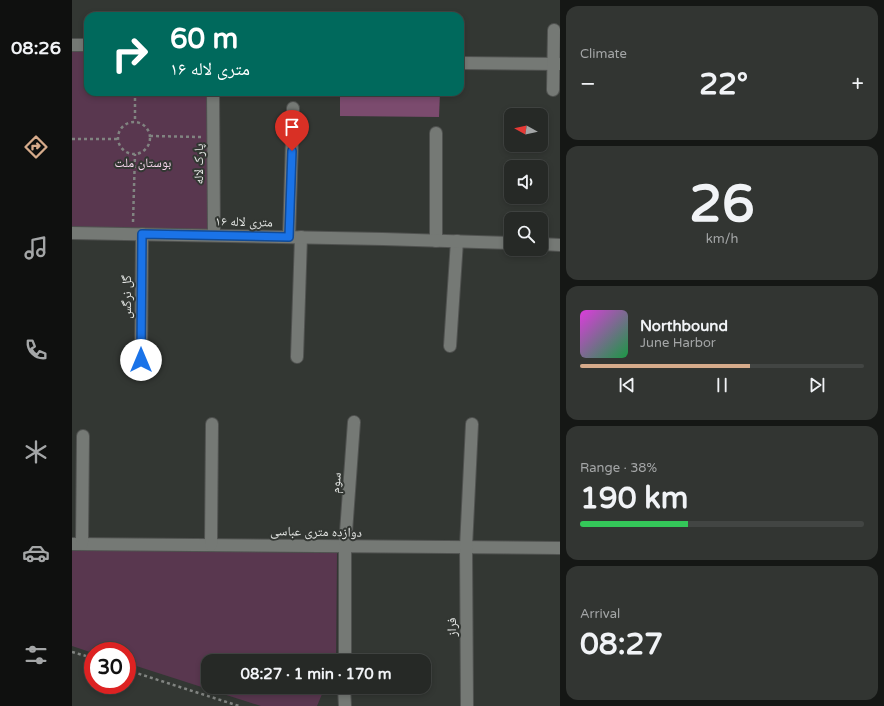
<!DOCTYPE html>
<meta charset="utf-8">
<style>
body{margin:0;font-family:"Varela Round","Noto Naskh Arabic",sans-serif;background:#323532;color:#f1f3f6;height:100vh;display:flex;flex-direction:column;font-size:15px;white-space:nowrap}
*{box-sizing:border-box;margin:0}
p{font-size:13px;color:#a4a6a7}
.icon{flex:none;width:22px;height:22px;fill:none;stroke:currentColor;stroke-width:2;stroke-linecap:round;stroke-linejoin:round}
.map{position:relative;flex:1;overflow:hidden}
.side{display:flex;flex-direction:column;gap:6px;padding:6px;background:#151715;width:324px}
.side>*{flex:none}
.banner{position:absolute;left:12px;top:12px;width:380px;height:84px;border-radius:12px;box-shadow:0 2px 6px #0003,0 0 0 1px #424543;background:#00695c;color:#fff;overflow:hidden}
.needle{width:26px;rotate:278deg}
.controls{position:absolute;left:432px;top:108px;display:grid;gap:8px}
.controls a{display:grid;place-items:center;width:44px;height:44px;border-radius:8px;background:#262926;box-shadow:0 2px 6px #0003,0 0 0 1px #424543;font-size:20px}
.speed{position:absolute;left:12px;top:642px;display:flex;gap:8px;font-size:20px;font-weight:700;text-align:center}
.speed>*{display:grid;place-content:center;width:52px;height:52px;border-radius:50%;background:#262926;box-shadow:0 2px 6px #0003,0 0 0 1px #424543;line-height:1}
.speed .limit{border:6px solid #d22;background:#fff;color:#111}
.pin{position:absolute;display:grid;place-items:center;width:34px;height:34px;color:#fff;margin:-41px -17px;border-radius:50% 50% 50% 0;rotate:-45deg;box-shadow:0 0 4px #0007}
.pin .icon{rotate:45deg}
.me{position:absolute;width:44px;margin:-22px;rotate:0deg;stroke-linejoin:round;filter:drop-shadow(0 0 3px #0008)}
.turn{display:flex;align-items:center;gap:14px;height:84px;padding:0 20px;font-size:18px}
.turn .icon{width:52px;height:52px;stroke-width:2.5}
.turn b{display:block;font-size:28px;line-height:34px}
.big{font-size:30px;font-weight:700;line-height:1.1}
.side .widget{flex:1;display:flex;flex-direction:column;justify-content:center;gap:6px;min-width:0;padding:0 14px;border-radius:12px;background:#323532}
.side .dial{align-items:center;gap:0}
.dial b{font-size:52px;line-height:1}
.song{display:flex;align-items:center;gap:12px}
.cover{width:48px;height:48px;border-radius:6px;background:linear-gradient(135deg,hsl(300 70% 55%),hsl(140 70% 35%))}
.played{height:4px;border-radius:2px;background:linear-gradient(90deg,#d6ab8b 60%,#424543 60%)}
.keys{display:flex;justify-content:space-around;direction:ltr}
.heat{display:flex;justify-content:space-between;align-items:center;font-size:22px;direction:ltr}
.charge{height:6px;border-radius:3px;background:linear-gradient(90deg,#34c759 38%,#424543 0)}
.trip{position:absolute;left:129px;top:654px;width:230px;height:40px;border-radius:12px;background:#262926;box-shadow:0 2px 6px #0003,0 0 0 1px #424543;font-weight:700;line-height:40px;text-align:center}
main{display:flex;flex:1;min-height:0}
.menu{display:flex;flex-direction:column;width:72px;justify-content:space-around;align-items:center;background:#0f100f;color:#a4a6a7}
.menu .icon{width:28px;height:28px}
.menu .on{color:#d6ab8b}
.menu b{font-size:18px;color:#f1f3f6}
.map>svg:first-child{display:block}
</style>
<main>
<nav class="menu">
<b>08:26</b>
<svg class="icon on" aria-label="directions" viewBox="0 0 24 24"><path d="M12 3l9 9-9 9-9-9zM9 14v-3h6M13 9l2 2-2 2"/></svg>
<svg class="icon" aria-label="music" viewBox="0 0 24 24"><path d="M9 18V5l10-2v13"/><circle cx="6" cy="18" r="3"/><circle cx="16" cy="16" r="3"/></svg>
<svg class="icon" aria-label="phone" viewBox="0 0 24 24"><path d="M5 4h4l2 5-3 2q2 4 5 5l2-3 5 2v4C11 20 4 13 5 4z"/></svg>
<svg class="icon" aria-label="climate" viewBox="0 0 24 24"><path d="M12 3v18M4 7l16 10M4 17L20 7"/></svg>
<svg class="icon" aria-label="car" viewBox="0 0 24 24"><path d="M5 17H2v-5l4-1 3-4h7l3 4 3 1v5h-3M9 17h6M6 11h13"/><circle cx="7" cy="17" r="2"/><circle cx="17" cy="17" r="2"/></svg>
<svg class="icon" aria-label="filters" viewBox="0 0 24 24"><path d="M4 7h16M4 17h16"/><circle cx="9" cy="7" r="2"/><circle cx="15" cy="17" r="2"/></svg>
</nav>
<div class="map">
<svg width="488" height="706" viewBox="0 0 488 706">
<rect width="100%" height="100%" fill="#333733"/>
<!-- green -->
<g fill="#59374f">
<path d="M 0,45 L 16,45 L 16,92 L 141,92 L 142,235 L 0,233 Z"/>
<path d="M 0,550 L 265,553 L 264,661 L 136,661 L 136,687 L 253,687 L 245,706 L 189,706 L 55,663 L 55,651 L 21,651 L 21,653 L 0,646 Z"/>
</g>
<!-- forest -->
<path fill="#7b4b6e" d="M 268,92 L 368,92 L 367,117 L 268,116 Z"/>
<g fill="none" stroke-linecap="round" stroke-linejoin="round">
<defs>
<g id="minor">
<path d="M 0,45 L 16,45"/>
<path d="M 388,63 L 488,64"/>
<path d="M 481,90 L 482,30"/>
<path d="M 141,92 L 142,235"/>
<path d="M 364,133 L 364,241"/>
<path d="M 217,237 L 221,108"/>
<path d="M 378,346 L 385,241"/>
<path d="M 225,357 L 229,237"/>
<path d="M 69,360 L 70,234"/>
<path d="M 0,544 L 488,548"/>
<path d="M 10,544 L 11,436"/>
<path d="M 139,545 L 140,424"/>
<path d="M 273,661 L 273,546 L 282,422"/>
<path d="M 272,687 L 273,706"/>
<path d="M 395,706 L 394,547 L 400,424"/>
</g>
<g id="tertiary">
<path d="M 0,233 L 311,239 L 439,243"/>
<path d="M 469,244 L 488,245"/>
</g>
</defs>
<!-- minor casing -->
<use href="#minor" stroke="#505250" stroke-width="14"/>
<!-- tertiary casing -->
<use href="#tertiary" stroke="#505250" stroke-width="14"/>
<!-- path -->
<g stroke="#818481" stroke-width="2.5" stroke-dasharray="3 3" stroke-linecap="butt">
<path d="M 63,92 L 63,122"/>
<circle cx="62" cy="138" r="16"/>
<path d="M 78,136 L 129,137"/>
<path d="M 0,139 L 46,139"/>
<path d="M 61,222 L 63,154"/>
<path d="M 0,652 L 21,658"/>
<path d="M 55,670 L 167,706"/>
</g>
<!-- minor -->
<use href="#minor" stroke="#757975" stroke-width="12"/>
<!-- tertiary -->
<use href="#tertiary" stroke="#757975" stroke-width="12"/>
</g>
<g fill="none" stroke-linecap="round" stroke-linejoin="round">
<defs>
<path id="route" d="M 69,360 L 70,234 L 217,237 L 220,151"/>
</defs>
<!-- route casing -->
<use href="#route" stroke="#114b97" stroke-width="10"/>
<!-- route -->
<use href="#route" stroke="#1a73e8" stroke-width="7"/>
</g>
<g text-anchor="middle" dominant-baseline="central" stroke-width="4" stroke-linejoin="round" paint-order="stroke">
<!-- park labels -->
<g font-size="13" fill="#f8d8ee" stroke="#333733">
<text x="71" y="163">بوستان ملت</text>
</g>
<!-- street labels -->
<g font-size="13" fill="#e5e7e5" stroke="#333733">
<text transform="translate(127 164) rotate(-90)">پارک لاله</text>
<text transform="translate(172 222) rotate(1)">۱۶ متری لاله</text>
<text transform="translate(55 297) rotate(-90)">گل نرگس</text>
<text transform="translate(264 483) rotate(-86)">سوم</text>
<text transform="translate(244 532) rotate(1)">دوازده متری عباسی</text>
<text transform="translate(380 627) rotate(-90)">فراز</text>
</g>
</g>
</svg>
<div class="controls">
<a><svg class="needle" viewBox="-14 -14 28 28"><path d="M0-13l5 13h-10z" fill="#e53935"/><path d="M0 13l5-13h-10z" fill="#a4a6a7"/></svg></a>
<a><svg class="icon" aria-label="sound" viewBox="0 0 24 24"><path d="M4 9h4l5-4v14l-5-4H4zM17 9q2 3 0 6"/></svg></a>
<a><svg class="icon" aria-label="search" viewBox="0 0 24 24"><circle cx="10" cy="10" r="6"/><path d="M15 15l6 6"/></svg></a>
</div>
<div class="speed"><div class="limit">30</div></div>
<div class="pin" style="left:220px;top:151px;background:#d93025"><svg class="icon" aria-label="arrive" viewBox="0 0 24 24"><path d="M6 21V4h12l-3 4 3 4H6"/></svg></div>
<svg class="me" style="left:69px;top:360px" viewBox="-20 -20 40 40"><circle r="19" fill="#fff"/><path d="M0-13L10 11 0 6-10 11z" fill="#1a73e8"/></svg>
<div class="trip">08:27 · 1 min · 170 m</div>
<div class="banner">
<div class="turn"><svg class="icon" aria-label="right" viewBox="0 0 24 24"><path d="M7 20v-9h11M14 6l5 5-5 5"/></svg><div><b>60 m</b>۱۶ متری لاله</div></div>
</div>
</div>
<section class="side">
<div class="widget"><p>Climate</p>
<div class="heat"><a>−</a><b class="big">22°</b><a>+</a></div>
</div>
<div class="widget dial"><b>26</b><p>km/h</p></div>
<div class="widget">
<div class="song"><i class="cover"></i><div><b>Northbound</b><p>June Harbor</p></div></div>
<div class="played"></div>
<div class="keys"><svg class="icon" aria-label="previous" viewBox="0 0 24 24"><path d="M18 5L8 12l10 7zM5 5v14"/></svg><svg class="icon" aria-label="pause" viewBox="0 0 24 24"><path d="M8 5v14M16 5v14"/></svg><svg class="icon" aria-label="next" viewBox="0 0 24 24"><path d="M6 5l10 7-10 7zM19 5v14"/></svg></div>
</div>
<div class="widget"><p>Range · 38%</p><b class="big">190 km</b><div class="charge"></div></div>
<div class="widget"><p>Arrival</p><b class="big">08:27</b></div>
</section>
</main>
